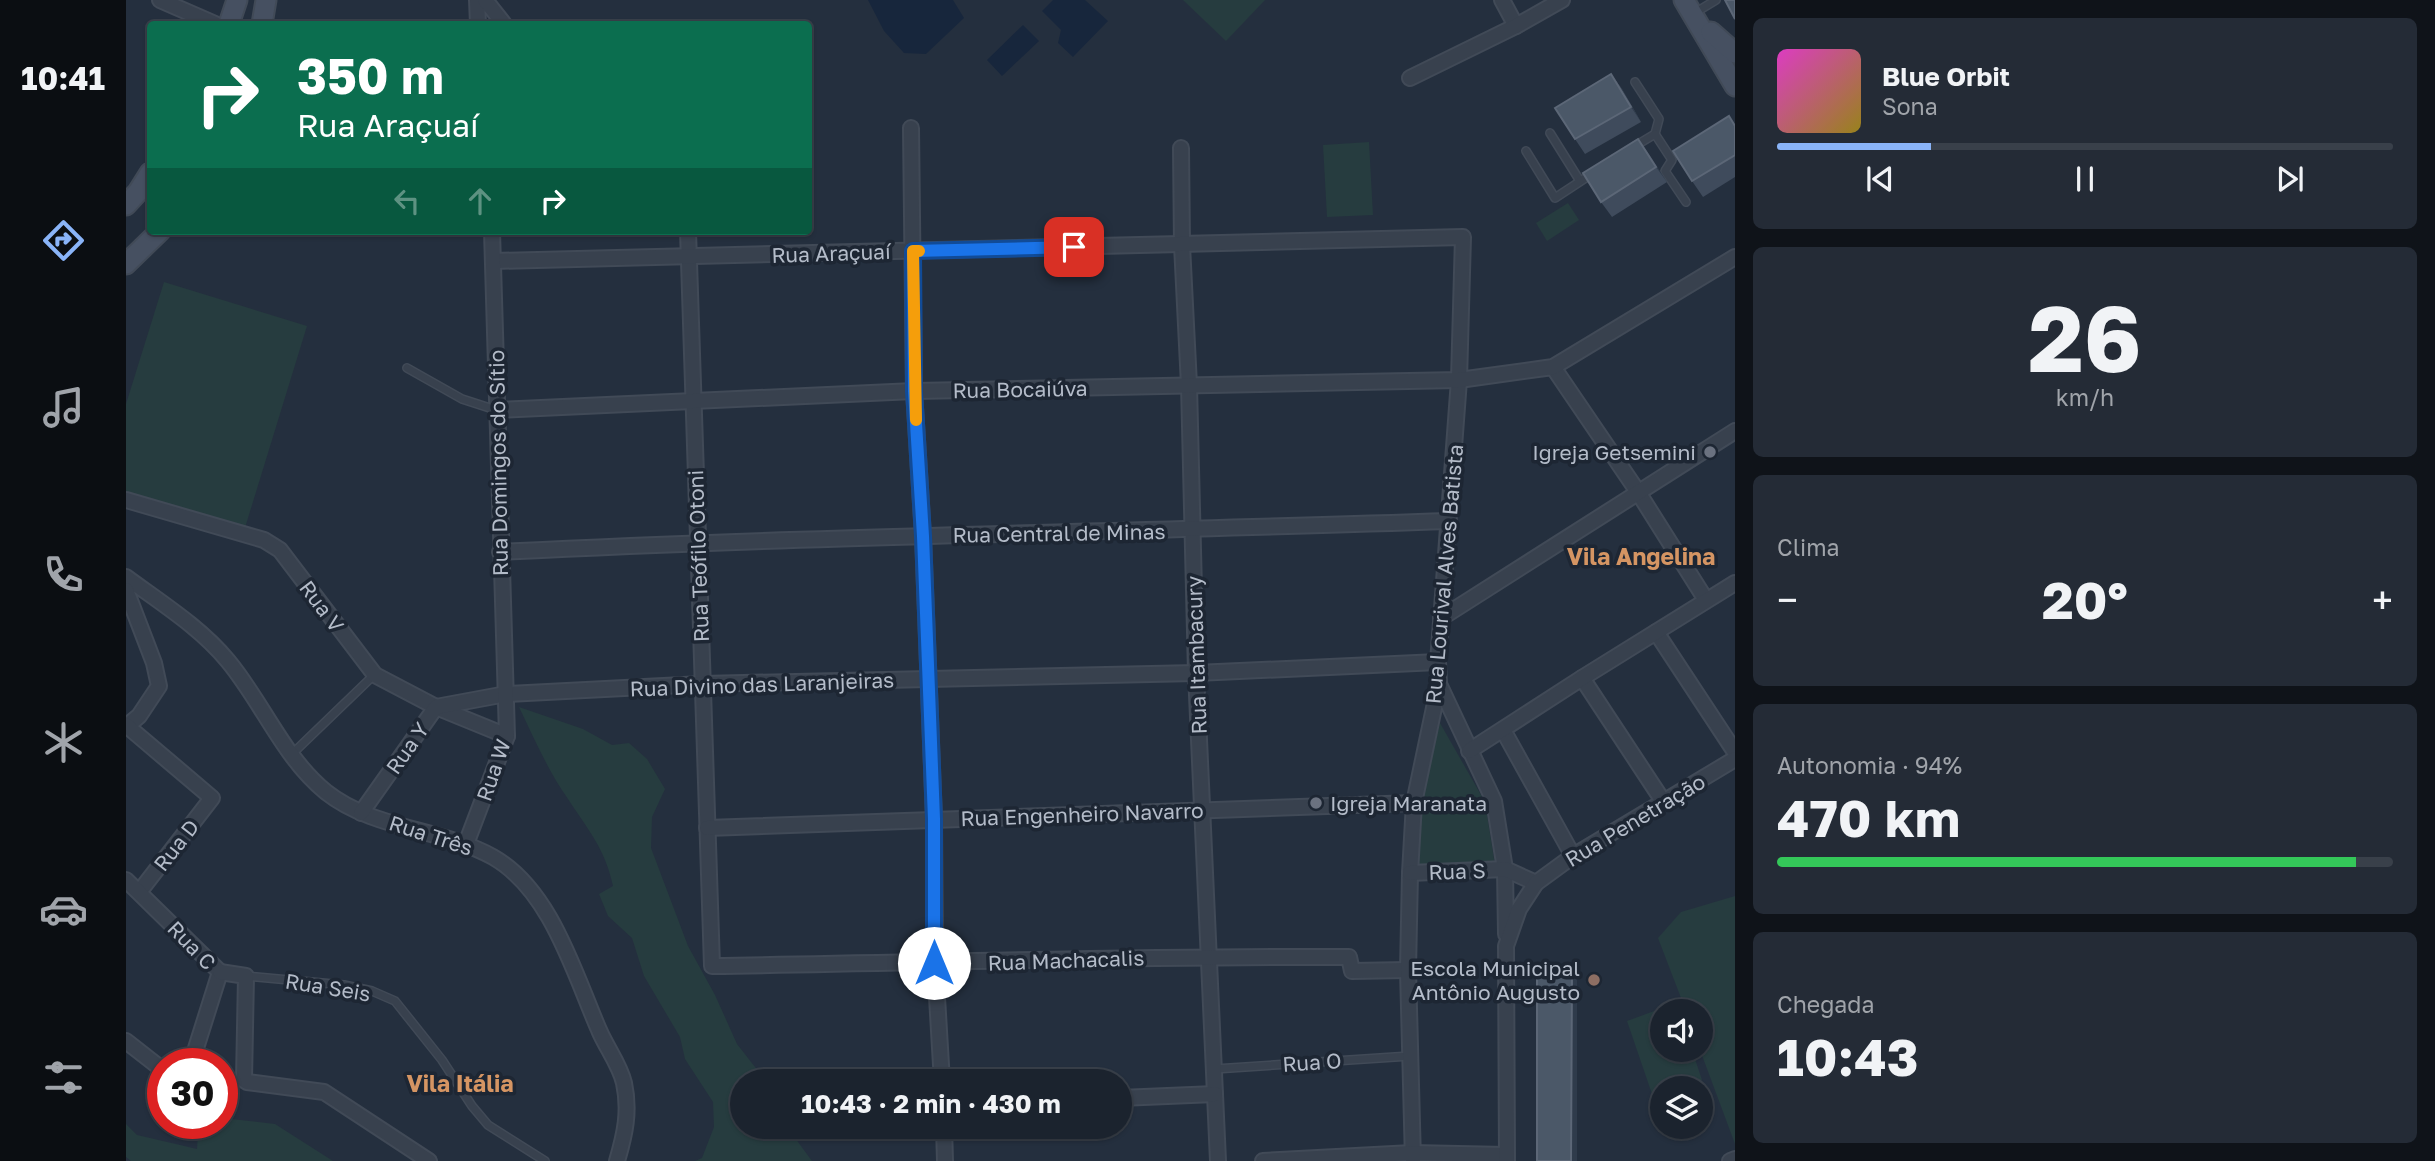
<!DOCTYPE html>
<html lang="pt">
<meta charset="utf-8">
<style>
body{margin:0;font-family:"Golos Text",sans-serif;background:#242b36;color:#f1f3f6;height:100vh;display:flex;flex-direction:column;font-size:26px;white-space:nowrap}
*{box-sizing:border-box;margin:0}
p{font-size:23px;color:#a0a4aa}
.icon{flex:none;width:38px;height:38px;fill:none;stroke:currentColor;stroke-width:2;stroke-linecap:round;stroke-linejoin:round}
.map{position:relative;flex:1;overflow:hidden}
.drawer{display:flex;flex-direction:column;gap:18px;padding:18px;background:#0f1319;width:700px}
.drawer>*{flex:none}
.top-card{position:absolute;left:21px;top:21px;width:665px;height:214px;border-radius:7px;box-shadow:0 2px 5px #0004,0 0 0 2px #39404a;background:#0b6e4f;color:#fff;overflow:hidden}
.buttons{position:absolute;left:1524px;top:999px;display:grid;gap:14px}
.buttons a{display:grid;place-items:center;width:63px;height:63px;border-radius:50%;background:#1b232e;box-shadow:0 2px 5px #0004,0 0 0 2px #39404a;font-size:35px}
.speed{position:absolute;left:21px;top:1048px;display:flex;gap:14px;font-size:35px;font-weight:700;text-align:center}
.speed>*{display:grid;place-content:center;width:91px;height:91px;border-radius:50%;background:#1b232e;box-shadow:0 2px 5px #0004,0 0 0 2px #39404a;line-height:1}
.speed .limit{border:10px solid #d22;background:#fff;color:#111}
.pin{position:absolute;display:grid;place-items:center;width:60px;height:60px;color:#fff;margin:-30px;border-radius:14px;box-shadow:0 4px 10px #0006}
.me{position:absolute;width:77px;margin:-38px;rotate:0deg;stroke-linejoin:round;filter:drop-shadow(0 0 5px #0008)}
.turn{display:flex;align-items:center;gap:24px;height:147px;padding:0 35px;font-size:32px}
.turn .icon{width:91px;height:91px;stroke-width:2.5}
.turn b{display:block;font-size:49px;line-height:60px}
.lanes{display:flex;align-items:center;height:66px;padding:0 35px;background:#0003;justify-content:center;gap:35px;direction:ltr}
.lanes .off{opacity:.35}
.big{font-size:52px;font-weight:700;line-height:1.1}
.drawer .tile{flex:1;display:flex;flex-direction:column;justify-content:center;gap:10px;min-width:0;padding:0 24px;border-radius:10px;background:#242b36}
.drawer .dial{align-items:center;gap:0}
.dial b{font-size:91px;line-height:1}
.song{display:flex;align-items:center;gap:21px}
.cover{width:84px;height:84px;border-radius:10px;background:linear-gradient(135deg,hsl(310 70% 55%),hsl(50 70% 35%))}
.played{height:7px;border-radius:4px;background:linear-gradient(90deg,#8ab4f8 25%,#39404a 25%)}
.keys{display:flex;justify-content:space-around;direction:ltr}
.heat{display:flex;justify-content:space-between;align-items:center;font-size:38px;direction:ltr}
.charge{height:10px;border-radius:5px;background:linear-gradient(90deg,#34c759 94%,#39404a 0)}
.trip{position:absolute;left:604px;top:1069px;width:402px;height:70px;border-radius:35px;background:#1b232e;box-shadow:0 2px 5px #0004,0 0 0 2px #39404a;font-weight:700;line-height:70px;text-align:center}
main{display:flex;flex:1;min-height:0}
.menu{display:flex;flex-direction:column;width:126px;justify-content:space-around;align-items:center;background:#0b0e12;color:#a0a4aa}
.menu .icon{width:49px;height:49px}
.menu .selected{color:#8ab4f8}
.menu b{font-size:32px;color:#f1f3f6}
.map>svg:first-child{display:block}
</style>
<main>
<nav class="menu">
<b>10:41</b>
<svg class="icon selected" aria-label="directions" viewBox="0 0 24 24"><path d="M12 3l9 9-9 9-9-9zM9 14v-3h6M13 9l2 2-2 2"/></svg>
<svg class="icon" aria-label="music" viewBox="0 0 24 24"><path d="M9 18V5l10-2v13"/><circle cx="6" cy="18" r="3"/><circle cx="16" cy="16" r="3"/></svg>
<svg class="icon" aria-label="phone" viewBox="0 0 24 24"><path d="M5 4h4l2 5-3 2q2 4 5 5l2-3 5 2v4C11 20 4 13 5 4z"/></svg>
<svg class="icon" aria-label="climate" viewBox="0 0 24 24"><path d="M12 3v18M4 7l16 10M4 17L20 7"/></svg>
<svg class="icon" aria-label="car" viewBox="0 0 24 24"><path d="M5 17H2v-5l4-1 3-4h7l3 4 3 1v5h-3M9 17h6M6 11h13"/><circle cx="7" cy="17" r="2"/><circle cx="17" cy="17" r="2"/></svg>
<svg class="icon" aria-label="filters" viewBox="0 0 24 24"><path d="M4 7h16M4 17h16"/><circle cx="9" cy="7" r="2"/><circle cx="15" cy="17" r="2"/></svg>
</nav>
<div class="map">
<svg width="1609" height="1161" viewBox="0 0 1609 1161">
<rect width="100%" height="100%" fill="#242f3e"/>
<!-- green -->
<g fill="#263c3f">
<path d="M 1057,0 L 1139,0 L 1100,41 Z"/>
<path d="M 1243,142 L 1247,215 L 1201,217 L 1197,145 Z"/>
<path d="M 1442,203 L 1453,220 L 1421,241 L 1410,223 Z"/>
<path d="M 38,282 L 181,326 L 118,531 L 0,496 L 0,404 Z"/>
<path d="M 393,707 L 457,729 L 486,745 L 503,743 L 521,759 L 539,789 L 526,817 L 525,848 L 562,946 L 589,995 L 611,1044 L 640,1081 L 616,1082 L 616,1127 L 661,1127 L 686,1161 L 569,1161 L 576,1158 L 588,1127 L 587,1102 L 559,1059 L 554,1037 L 518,976 L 506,938 L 482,916 L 473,894 L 487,886 C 479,848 462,830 442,799 C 422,771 408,738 393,707 Z"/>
<path d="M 1314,723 L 1359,802 L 1369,865 L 1291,864 L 1293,805 Z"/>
<path d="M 1609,896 L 1609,1144 L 1574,1050 L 1575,1012 L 1560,1011 L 1532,938 L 1555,912 Z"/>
<path d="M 1550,1003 L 1553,1011 L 1536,1012 L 1536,1050 L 1566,1050 L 1576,1080 L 1550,1088 L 1536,1088 L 1536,1093 L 1527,1097 L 1501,1021 Z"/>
<path d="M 96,1118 L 149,1124 L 207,1161 L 5,1161 L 0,1157 L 0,1124 L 11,1135 L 71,1149 L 72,1132 L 85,1124 L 96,1124 Z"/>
</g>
<!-- water -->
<g fill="#17263c">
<path d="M 742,0 L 827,0 L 838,18 L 800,54 L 778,53 L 758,31 Z"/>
<path d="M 927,0 L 959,0 L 982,21 L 947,57 L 932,43 L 935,30 L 916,11 Z"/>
<path d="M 897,25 L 913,41 L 876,76 L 861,60 Z"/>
</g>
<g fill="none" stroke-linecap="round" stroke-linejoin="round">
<defs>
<g id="lane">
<path d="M 1567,14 L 1590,0"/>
<path d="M 1509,82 L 1533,119 L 1529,134"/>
<path d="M 1424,133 L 1454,181"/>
<path d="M 1509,146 L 1529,134 L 1546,160 L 1539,171 L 1560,202"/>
<path d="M 1400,151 L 1429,198 L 1467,173"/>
<path d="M 281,368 L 336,399 L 370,410"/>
<path d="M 166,754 L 248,675"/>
<path d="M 120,976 L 218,985 L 246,991 L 269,1001 L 316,1060 L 346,1106 L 362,1125 L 419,1161"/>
<path d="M 1089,1069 L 1284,1056"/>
</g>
<g id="street">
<path d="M 34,0 L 89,24"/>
<path d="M 351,0 L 352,24"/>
<path d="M 359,0 L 378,24"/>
<path d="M 1376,0 L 1390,26"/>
<path d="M 1284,78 L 1390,26 L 1436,0"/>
<path d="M 785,128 L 788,391 L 797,536 L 808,819 L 809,963 L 816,1082"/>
<path d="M 1055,148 L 1056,245 L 1063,385 L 1070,673 L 1092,1161"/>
<path d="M 562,231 L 586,966 C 798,963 1011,956 1223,957 L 1226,971 L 1282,970"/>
<path d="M 368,261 L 1337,237 L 1333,380 L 1312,662 L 1313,684 L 1288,803 L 1284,873 L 1282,970 L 1287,1161"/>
<path d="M 1427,367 L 1512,492 L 1580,600"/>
<path d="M 370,410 L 788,391 L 1333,380 L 1427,367 L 1609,257"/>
<path d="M 0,500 L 138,540 L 154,550 L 249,675 L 310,707 L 381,736"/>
<path d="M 374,552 C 690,536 1007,532 1323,521"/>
<path d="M 0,577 C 35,603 74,627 102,661 C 137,703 157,757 200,792 C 248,830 315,828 367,857 C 425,890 448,973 473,1030 C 480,1047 494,1065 498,1083 C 504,1111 499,1134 491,1161"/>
<path d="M 0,590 L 28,663 L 33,686 L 13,716 L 1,726"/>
<path d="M 1315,618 L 1609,431"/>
<path d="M 1530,632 L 1609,752"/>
<path d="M 1456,678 L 1537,801"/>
<path d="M 1313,684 L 1368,801 L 1379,869 L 1380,934"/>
<path d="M 0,725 L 86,798 L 14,891"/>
<path d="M 1377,730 L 1447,856"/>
<path d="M 1343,751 L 1456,678 L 1609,583"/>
<path d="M 235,813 L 310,707 L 380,694 L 576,684 L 1070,673 L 1312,662"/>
<path d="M 581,828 L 1288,803"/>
<path d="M 340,844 L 381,736 L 366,231"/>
<path d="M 1284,873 L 1379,869 L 1410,883"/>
<path d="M 0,880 L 94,972 L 65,1064"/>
<path d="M 94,972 L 120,976 L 118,1080 L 121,1082 L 198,1092 L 303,1161"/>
<path d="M 0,1041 L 37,1070"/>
<path d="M 994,1098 L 1089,1094"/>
<path d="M 818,1127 L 819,1161"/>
<path d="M 1137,1161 L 1286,1153 L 1380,1155"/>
<path d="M 1381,1161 L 1380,946 L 1393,909 L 1410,883 L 1447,856 L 1609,759"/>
<path d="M 1604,1161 L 1609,1159"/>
</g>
<g id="secondary">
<path d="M 1558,0 L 1609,86"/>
<path d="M 103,24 L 111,0"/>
<path d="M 136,24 L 140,0"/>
<path d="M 1585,32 L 1609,53"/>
<path d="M 0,205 L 12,192 L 24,173"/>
<path d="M 0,264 L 34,231"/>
</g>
</defs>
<!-- lane casing -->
<use href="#lane" stroke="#414a57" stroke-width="10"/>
<!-- street casing -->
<use href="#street" stroke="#414a57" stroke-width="18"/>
<!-- secondary casing -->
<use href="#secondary" stroke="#414a57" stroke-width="23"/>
<!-- lane -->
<use href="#lane" stroke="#38414e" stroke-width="7"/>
<!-- street -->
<use href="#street" stroke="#38414e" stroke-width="14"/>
<!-- secondary -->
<use href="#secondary" stroke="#465061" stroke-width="19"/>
</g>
<!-- wall -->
<g fill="#3f4b5c">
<path d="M 1485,74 L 1496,89 L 1515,122 L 1459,154 L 1449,139 Z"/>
<path d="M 1603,116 L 1609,125 L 1609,177 L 1577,197 L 1566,181 Z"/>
<path d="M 1512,139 L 1541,182 L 1486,217 L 1475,202 Z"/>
</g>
<!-- shaded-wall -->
<g fill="#2f3b4b">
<path d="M 1485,74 L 1496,89 L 1515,122 L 1505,107 Z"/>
<path d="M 1512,139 L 1523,154 L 1541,182 L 1530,167 Z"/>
<path d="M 1446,972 L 1451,980 L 1451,1161 L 1445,1161 Z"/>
</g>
<!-- building -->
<g fill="#4b5868" stroke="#5c6777" stroke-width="2">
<path d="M 1599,0 L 1609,0 L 1609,19 Z"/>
<path d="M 1485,74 L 1505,107 L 1449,139 L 1429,108 Z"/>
<path d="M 1603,116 L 1609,126 L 1609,155 L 1566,181 L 1547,151 Z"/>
<path d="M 1512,139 L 1530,167 L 1475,202 L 1457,173 Z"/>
<path d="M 1411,972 L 1446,972 L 1445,1161 L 1411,1161 Z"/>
</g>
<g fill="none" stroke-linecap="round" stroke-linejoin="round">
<defs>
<path id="route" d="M 808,963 L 808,819 L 797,536 L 788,391 L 787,251 L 948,247"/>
</defs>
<!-- route casing -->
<use href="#route" stroke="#114b97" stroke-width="18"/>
<!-- route -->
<use href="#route" stroke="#1a73e8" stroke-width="12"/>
<!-- slow -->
<path stroke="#f59e0b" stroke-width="12" d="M 790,420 L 787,251 L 793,251"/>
</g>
<!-- markers -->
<g fill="#6b7280" stroke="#1d2633" stroke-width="2.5">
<circle cx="1584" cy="452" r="7"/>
<circle cx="1190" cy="803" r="7"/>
</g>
<circle fill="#8d6e63" stroke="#1d2633" stroke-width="2.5" cx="1468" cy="980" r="7"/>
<g text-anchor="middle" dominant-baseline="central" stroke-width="7" stroke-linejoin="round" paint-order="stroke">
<!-- street labels -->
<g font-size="21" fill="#b4bcc9" stroke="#1d2633">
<text transform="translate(705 253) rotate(-2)">Rua Araçuaí</text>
<text transform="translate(894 389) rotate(-1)">Rua Bocaiúva</text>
<text transform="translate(372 463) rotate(-91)">Rua Domingos do Sítio</text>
<text transform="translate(933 533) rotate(-1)">Rua Central de Minas</text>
<text transform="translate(572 556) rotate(-92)">Rua Teófilo Otoni</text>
<text transform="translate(1318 574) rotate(-85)">Rua Lourival Alves Batista</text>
<text transform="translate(196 606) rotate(53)">Rua V</text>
<text transform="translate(1070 655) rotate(-92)">Rua Itambacury</text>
<text transform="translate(636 684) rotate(-2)">Rua Divino das Laranjeiras</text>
<text transform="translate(281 748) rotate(-55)">Rua Y</text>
<text transform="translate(367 770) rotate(-71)">Rua W</text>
<text transform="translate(956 814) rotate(-2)">Rua Engenheiro Navarro</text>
<text transform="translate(1509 820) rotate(-31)">Rua Penetração</text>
<text transform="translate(305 835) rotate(18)">Rua Três</text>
<text transform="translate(50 845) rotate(-52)">Rua D</text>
<text transform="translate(1331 871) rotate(-2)">Rua S</text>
<text transform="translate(66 945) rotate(46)">Rua C</text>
<text transform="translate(940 960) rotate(-2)">Rua Machacalis</text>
<text transform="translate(202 987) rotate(9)">Rua Seis</text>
<text transform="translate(1186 1062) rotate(-4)">Rua O</text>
</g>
<!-- poi labels -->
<g font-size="21" fill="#b4bcc9" stroke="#1d2633" text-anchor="end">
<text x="1570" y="452">Igreja Getsemini</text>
<text x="1204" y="803" text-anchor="start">Igreja Maranata</text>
<text x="1454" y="968">Escola Municipal<tspan x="1454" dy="24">Antônio Augusto</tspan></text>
</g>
<!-- neighbourhood labels -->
<g font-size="23" font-weight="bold" fill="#d59563" stroke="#1d2633">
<text x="1515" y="556">Vila Angelina</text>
<text x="334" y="1083">Vila Itália</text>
</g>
</g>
</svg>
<div class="buttons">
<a><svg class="icon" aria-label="sound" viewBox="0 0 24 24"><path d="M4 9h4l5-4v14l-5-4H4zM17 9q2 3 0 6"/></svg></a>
<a><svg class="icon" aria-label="layers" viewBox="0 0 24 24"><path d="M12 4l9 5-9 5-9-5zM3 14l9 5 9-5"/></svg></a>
</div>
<div class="speed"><div class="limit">30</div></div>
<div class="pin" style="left:948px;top:247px;background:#d93025"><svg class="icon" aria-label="arrive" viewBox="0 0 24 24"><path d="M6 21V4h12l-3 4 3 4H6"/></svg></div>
<svg class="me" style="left:808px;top:963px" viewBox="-20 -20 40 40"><circle r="19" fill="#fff"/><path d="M0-13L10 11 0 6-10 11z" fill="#1a73e8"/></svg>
<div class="trip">10:43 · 2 min · 430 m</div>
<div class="top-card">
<div class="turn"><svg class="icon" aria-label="right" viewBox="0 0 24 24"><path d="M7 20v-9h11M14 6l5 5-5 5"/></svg><div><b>350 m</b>Rua Araçuaí</div></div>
<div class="lanes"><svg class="icon off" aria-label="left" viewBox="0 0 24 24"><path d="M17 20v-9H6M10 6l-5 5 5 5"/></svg><svg class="icon off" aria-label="ahead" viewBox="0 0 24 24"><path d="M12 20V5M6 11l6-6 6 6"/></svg><svg class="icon" aria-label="right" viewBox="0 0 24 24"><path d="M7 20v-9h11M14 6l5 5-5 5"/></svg></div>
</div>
</div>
<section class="drawer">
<div class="tile">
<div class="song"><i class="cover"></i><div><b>Blue Orbit</b><p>Sona</p></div></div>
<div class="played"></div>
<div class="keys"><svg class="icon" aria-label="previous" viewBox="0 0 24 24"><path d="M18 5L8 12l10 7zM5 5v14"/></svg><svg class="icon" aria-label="pause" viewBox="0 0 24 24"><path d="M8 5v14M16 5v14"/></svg><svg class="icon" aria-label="next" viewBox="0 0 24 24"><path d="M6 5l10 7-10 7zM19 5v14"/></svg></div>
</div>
<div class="tile dial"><b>26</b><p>km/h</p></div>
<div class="tile"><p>Clima</p>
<div class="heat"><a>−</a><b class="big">20°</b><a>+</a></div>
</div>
<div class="tile"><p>Autonomia · 94%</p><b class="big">470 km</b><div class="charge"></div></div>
<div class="tile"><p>Chegada</p><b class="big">10:43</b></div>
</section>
</main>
